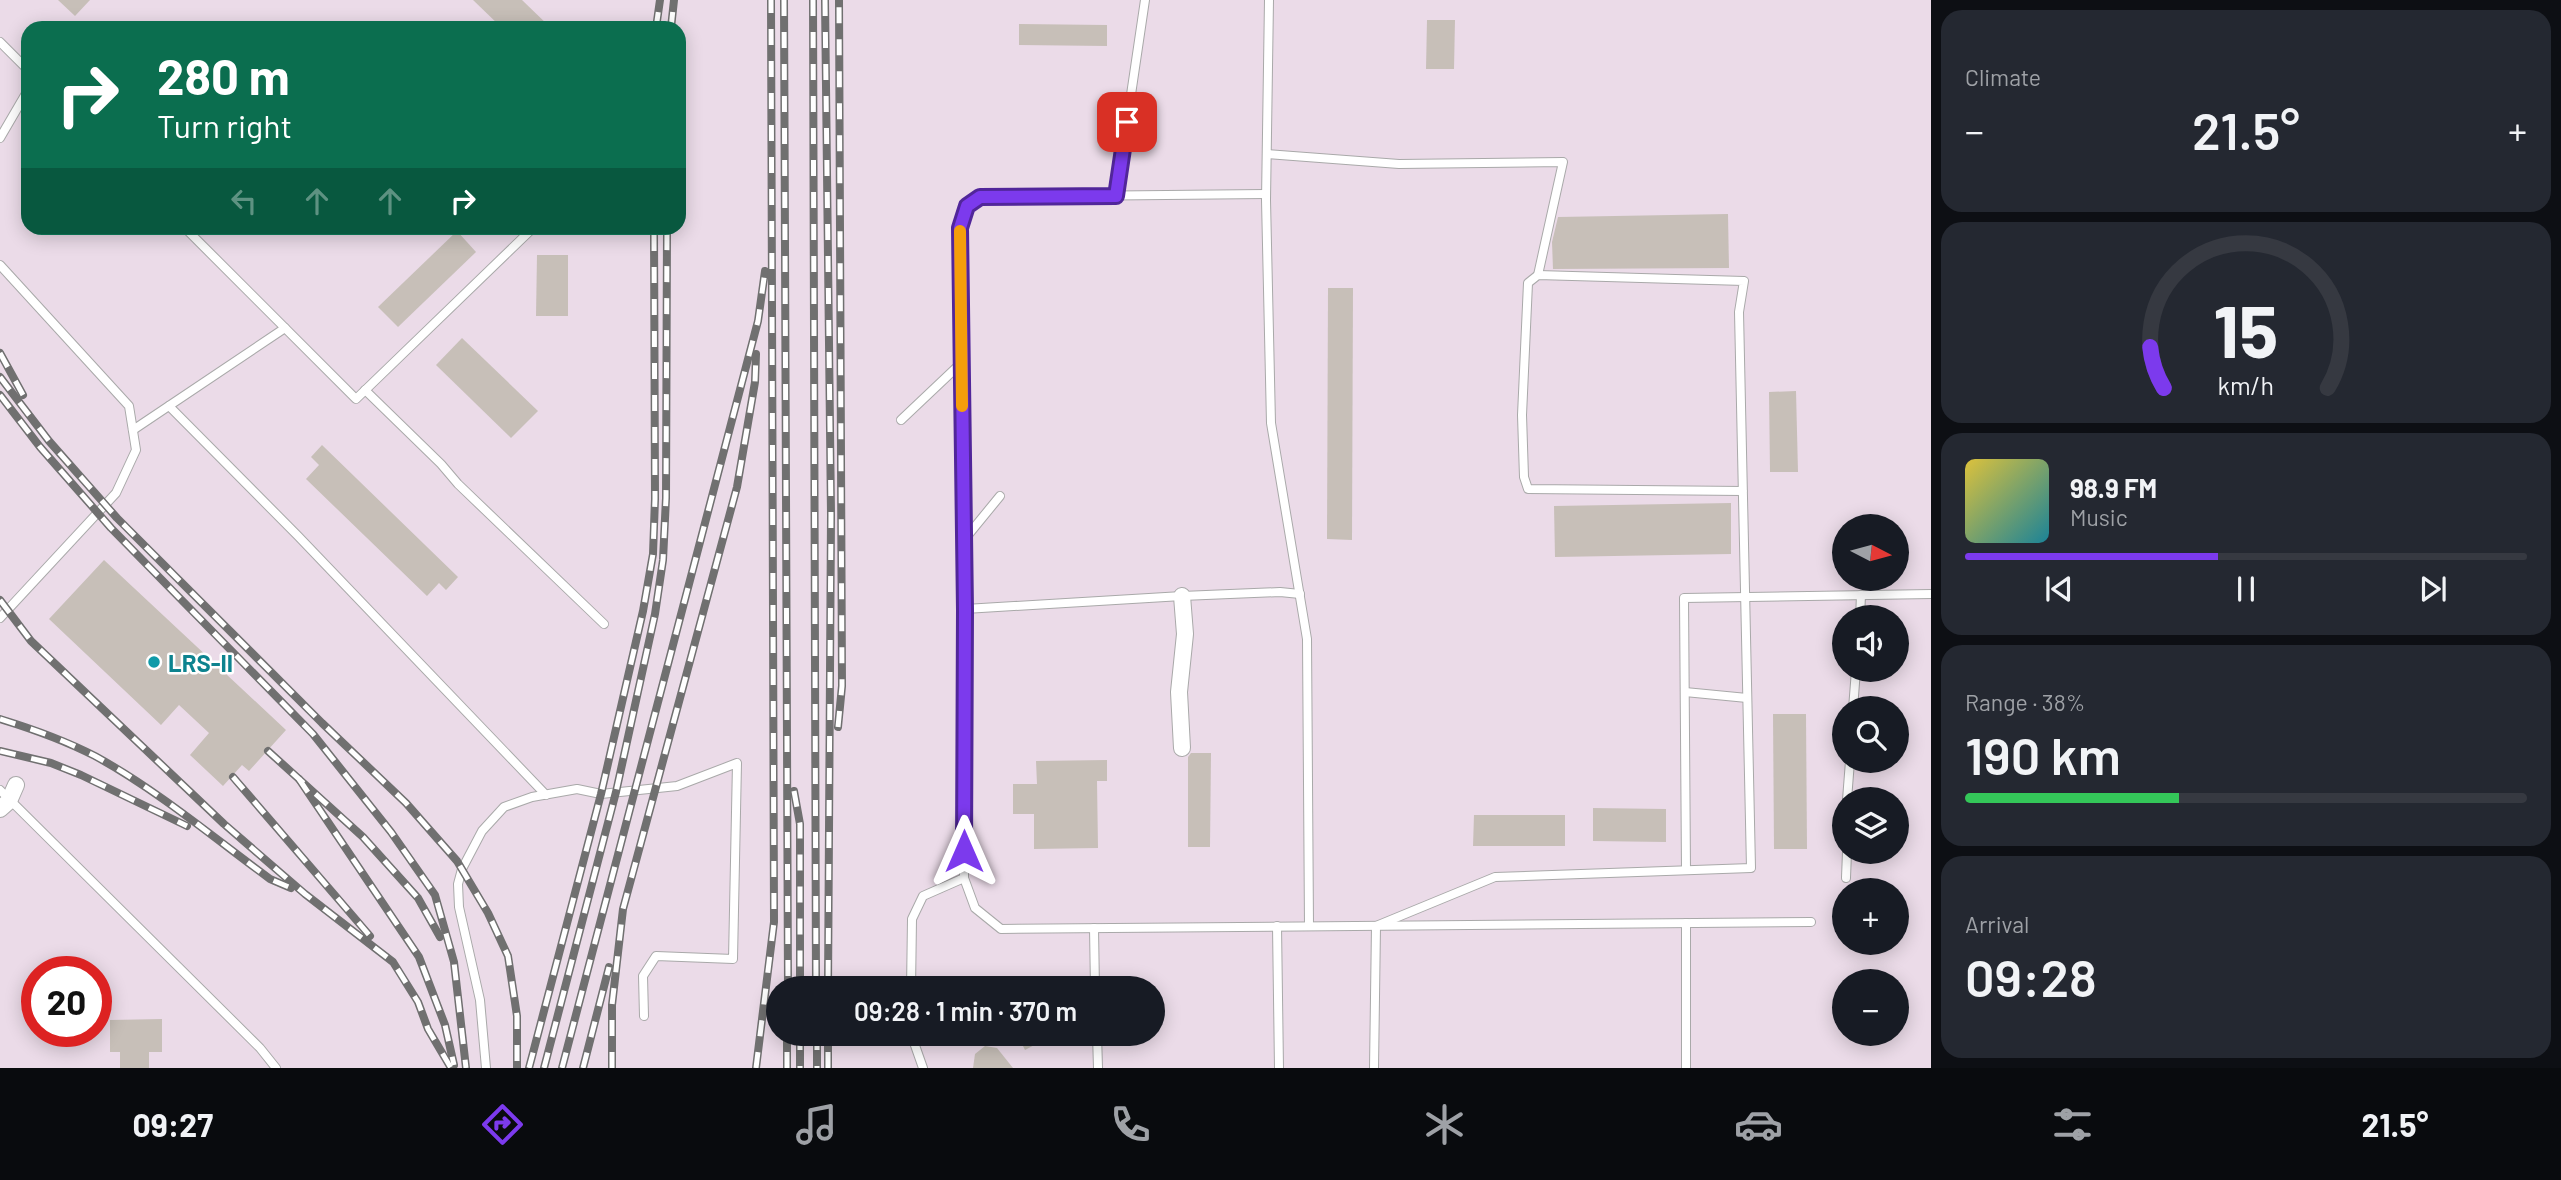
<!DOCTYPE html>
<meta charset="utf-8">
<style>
body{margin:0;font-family:Barlow,sans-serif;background:#242831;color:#f1f3f6;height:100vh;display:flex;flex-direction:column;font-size:26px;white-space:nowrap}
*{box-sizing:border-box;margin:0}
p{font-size:23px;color:#9ea1a6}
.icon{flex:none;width:38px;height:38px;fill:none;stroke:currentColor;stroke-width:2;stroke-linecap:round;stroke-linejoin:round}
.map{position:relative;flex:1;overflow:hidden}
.panel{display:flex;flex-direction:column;gap:10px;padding:10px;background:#0d0f14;width:630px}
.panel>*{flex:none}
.top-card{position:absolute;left:21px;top:21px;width:665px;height:214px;border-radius:21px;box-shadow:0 4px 18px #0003;background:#0b6e4f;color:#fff;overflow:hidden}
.needle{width:46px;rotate:96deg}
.buttons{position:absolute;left:1832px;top:514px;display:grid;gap:14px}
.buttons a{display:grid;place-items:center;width:77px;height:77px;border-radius:50%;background:#171b24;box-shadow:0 4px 18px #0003;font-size:35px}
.speed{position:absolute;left:21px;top:956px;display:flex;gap:14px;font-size:35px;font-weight:700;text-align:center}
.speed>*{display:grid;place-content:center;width:91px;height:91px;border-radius:50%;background:#171b24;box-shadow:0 4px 18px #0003;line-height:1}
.speed .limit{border:10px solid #d22;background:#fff;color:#111}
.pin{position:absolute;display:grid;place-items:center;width:60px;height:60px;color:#fff;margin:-30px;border-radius:14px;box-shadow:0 4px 10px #0006}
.me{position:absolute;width:77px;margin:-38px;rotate:0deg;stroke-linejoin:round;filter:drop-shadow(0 0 5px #0008)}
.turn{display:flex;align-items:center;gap:24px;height:147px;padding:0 21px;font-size:32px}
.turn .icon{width:91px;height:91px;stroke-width:2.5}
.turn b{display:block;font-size:49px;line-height:60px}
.lanes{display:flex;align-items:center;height:66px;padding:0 21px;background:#0003;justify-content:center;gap:35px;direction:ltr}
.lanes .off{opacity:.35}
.big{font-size:52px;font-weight:600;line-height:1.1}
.panel .card{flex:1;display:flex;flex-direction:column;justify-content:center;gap:10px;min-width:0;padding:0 24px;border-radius:21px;background:#242831}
.panel .dial{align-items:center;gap:0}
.dial svg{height:182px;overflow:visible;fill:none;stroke:#363941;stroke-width:7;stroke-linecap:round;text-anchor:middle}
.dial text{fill:#f1f3f6;stroke:none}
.song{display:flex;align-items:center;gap:21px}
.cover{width:84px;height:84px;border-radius:10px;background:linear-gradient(135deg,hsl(50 70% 55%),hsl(190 70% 35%))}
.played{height:7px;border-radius:4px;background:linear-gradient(90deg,#7c3aed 45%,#363941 45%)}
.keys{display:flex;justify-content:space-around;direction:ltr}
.heat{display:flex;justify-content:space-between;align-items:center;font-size:38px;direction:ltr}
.charge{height:10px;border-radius:5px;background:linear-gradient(90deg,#34c759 38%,#363941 0)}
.trip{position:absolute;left:766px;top:976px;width:399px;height:70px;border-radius:35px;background:#171b24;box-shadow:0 4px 18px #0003;font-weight:600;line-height:70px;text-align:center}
.tab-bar{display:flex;height:112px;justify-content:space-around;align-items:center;background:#090b0e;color:#9ea1a6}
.tab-bar .icon{width:49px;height:49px}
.tab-bar .on{color:#7c3aed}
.tab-bar b{font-size:32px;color:#f1f3f6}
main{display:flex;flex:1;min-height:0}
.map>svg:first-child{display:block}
</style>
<main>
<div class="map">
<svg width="1931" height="1068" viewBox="0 0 1931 1068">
<rect width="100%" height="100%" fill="#f2efe9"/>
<!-- industrial -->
<path fill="#ebdbe8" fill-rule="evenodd" d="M 0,0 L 1931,0 L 1931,1068 L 0,1068 ZM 28,28 L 679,28 L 679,228 L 28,228 ZM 1844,527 L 1897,527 L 1897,579 L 1844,579 ZM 1844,618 L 1897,618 L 1897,670 L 1844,670 ZM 1844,709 L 1897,709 L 1897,761 L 1844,761 ZM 1844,800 L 1897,800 L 1897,852 L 1844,852 ZM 1844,891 L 1897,891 L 1897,943 L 1844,943 ZM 37,971 L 96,971 L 96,1031 L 37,1031 ZM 1844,982 L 1897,982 L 1897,1034 L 1844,1034 ZM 779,989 L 1153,989 L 1153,1034 L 779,1034 Z"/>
<!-- building -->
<g fill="#c7bfb8">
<path d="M 58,0 L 90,0 L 75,16 Z"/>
<path d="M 473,0 L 522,0 L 551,28 L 502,28 Z"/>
<path d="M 1427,20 L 1455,20 L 1454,69 L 1426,69 Z"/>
<path d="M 1019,24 L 1107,25 L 1107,46 L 1019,45 Z"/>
<path d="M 1728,214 L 1729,268 L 1553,269 L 1552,242 L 1558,217 Z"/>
<path d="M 457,231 L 476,252 L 398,327 L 378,307 Z"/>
<path d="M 537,255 L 568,255 L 568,316 L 536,316 Z"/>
<path d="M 1328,288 L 1353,288 L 1352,540 L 1327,539 Z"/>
<path d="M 462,338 L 538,411 L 511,438 L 436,365 Z"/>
<path d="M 1796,391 L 1798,472 L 1770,472 L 1769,392 Z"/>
<path d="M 322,445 L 458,577 L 446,590 L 439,583 L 427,596 L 306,479 L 319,465 L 311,457 Z"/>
<path d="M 1731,503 L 1731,554 L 1555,557 L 1554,506 Z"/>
<path d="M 104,560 L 286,730 L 249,771 L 242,765 L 223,786 L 190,755 L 209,733 L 179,705 L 161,725 L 49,619 Z"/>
<path d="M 1773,714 L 1806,714 L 1807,849 L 1774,849 Z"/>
<path d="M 1191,753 L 1211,753 L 1210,847 L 1188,847 L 1188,757 Z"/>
<path d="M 1107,760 L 1107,781 L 1097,781 L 1098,848 L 1034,849 L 1034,814 L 1013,814 L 1013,784 L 1037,784 L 1036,761 Z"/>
<path d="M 1593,808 L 1666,809 L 1666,842 L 1593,841 Z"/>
<path d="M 1474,815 L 1565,815 L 1565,846 L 1473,846 Z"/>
<path d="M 162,1019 L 162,1052 L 149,1052 L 149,1068 L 120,1068 L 120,1052 L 110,1052 L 110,1020 Z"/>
<path d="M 1017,1034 L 1055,1034 L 1025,1050 Z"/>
<path d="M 985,1046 L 997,1048 L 1013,1068 L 973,1068 L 975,1054 Z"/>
</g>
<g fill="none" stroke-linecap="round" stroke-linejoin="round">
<defs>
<g id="service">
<path d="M 1269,0 L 1266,200 L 1271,423 L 1307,639 L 1309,926"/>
<path d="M 0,42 L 28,70"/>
<path d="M 0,138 L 28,90"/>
<path d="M 1267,154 L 1399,164 L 1563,162 L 1538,275"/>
<path d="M 1266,194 L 980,197 L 967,206 L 960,228 L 965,609 L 964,878 L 975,908 L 1001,929 L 1811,922"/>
<path d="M 1116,196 L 1145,0"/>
<path d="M 185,228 L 356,399 L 533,228"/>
<path d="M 0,265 L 129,406 L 136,450 L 116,493 L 0,618"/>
<path d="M 365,390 L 441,464 L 458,484 L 604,624"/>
<path d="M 169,406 L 298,536 L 546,795"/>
<path d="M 901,420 L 957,367 L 961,360"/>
<path d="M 133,430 L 285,328"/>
<path d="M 964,540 L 1000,496"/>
<path d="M 965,609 L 1182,596 L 1280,592 L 1300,594"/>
<path d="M 1860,618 L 1861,595"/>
<path d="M 1685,692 L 1747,698"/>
<path d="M 1853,709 L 1856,670"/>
<path d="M 0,790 L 260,1048 L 276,1068"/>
<path d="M 1847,800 L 1850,761"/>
<path d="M 1686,870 L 1684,598 L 1931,594"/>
<path d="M 1846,878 L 1847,852"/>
<path d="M 1686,923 L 1686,1068"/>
<path d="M 1277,926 L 1279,1068"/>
<path d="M 1094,928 L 1095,989"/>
<path d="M 911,989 L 912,919 L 923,896 L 964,878"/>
<path d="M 911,1034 L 923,1068"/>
<path d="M 1097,1034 L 1098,1068"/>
<path d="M 486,1068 L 480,1000 L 459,907 L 458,884 L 462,869 L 482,831 L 504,807 L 532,797 L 577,789 L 601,794 L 677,786 L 737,763 L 733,959 L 656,956 L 643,976 L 644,1016"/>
<path d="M 1374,1068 L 1376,926 L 1495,877 L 1751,868 L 1739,312 L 1744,281 L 1538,275 L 1528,283 L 1522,415 L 1524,477 L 1528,489 L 1743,491"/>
</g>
<g id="minor">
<path d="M 1182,748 L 1179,692 L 1185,634 L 1182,596"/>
<path d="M 0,809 L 9,801 L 16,785"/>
</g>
</defs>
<!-- service casing -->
<use href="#service" stroke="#a9a9a9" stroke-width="10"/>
<!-- minor casing -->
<use href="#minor" stroke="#a9a9a9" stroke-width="18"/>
<!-- service -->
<use href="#service" stroke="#fff" stroke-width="8"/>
<!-- minor -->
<use href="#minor" stroke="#fff" stroke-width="16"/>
<defs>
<g id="rail">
<path d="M 784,0 L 788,989"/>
<path d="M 813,0 L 816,989"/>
<path d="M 825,0 L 831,515 L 828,989"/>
<path d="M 656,28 L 660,0"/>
<path d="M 671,28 L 674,0"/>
<path d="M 0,353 L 23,395"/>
<path d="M 0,377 L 49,441 L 117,518 L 322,723 L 406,803 L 457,861 L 488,913 L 508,956 L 517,1016 L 517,1068"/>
<path d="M 0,395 L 40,447 L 111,528 L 313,734 L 391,832 L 435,895 L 454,962 L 466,1068"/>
<path d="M 0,600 L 31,641 L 224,824 L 305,894 L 393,962 L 418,1002 L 428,1029 L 451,1068"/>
<path d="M 0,719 C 33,729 64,740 95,756 C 157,790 213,837 270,879 L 291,888"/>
<path d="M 838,727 L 842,686 L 839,0"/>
<path d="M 0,751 L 51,763 L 81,775 L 187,826"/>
<path d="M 268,751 L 363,837 L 418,898 L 440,937"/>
<path d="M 233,777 L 370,936"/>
<path d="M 299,779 L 419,957 L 445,1025 L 454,1065"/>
<path d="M 794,791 L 800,824 L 800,989"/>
<path d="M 800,1034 L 800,1068"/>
<path d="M 817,1034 L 817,1068"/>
<path d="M 529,1068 L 601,794 L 643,611 L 653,554 L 655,499 L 654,228"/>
<path d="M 544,1068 L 616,792 L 655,614 L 663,560 L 666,498 L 667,228"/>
<path d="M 562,1068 L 758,321 L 765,271"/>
<path d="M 583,1068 L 609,967"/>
<path d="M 612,1068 L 612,1005 L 623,909 L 737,487 L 755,382 L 756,354"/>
<path d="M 756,1068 L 774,922 L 771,0"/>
<path d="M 787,1068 L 787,1034"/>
<path d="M 828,1068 L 828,1034"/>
</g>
</defs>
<!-- rail casing -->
<use href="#rail" stroke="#707070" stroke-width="8"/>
<!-- rail -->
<use href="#rail" stroke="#fff" stroke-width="5" stroke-dasharray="16" stroke-linecap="butt"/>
</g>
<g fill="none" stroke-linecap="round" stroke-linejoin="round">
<defs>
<path id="route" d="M 964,851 L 965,610 L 960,228 L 967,206 L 980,197 L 1116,196 L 1127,122"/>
</defs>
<!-- route casing -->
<use href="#route" stroke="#51269a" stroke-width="18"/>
<!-- route -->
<use href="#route" stroke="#7c3aed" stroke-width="12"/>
<!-- slow -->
<path stroke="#f59e0b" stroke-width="12" d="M 960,231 L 962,406"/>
</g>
<!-- markers -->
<circle fill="#0f9aa8" stroke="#fff" stroke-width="2.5" cx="154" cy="662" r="7"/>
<g text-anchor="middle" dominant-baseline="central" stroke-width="5" stroke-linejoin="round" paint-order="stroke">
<!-- culture labels -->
<g font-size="24" font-weight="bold" fill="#0d838f" stroke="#fff" text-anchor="start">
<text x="168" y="662">LRS-II</text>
</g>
</g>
</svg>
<div class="buttons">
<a><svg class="needle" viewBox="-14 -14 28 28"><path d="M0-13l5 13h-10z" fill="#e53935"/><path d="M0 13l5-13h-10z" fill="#9ea1a6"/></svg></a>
<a><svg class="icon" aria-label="sound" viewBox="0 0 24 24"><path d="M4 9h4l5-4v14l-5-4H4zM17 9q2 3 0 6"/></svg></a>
<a><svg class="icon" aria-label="search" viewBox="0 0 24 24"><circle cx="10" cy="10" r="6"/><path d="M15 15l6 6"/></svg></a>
<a><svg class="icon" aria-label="layers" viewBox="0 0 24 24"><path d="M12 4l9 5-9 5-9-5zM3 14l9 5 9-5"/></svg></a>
<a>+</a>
<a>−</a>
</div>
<div class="speed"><div class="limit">20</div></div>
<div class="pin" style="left:1127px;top:122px;background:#d93025"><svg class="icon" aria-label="arrive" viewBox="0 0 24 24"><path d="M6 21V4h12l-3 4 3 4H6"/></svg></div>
<svg class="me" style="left:964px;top:851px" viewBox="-20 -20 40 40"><path d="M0-17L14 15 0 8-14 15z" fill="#7c3aed" stroke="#fff" stroke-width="4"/></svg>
<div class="trip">09:28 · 1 min · 370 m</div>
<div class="top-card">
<div class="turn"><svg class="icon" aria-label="right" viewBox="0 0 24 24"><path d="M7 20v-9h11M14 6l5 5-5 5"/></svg><div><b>280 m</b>Turn right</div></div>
<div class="lanes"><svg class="icon off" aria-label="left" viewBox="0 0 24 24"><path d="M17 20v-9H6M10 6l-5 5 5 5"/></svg><svg class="icon off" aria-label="ahead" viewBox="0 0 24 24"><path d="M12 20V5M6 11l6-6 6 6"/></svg><svg class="icon off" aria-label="ahead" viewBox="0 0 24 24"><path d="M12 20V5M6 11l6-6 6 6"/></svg><svg class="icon" aria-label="right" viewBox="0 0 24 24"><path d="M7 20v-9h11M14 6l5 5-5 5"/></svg></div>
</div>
</div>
<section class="panel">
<div class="card"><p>Climate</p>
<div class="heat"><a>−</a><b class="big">21.5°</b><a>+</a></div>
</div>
<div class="card dial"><svg viewBox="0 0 100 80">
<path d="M14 69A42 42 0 1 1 86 69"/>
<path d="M14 69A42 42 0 0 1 8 51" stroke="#7c3aed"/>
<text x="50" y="56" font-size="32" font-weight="700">15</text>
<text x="50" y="72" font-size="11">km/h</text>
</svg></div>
<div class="card">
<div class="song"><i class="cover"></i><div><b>98.9 FM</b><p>Music</p></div></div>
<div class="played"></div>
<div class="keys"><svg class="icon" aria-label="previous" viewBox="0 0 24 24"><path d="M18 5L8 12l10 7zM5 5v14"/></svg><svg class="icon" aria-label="pause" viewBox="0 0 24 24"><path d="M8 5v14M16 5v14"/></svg><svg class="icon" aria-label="next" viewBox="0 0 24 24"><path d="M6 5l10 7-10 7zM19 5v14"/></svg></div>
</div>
<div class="card"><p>Range · 38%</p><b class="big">190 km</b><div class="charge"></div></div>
<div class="card"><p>Arrival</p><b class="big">09:28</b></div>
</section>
</main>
<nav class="tab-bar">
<b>09:27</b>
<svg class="icon on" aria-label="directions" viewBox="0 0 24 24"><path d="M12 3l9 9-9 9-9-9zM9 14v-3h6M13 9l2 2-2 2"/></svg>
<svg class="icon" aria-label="music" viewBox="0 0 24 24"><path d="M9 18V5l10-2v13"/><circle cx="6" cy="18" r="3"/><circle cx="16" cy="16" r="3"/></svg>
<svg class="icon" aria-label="phone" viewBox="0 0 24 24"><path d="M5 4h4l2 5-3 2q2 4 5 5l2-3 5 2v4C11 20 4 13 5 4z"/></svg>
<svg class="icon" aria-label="climate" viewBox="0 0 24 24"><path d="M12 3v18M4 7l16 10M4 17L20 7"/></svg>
<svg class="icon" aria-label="car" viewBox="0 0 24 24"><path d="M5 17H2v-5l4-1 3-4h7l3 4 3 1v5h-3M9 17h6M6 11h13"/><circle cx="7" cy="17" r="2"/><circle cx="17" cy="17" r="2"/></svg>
<svg class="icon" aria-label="filters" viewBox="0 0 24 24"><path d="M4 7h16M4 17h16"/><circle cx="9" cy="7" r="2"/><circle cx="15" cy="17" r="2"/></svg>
<b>21.5°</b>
</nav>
